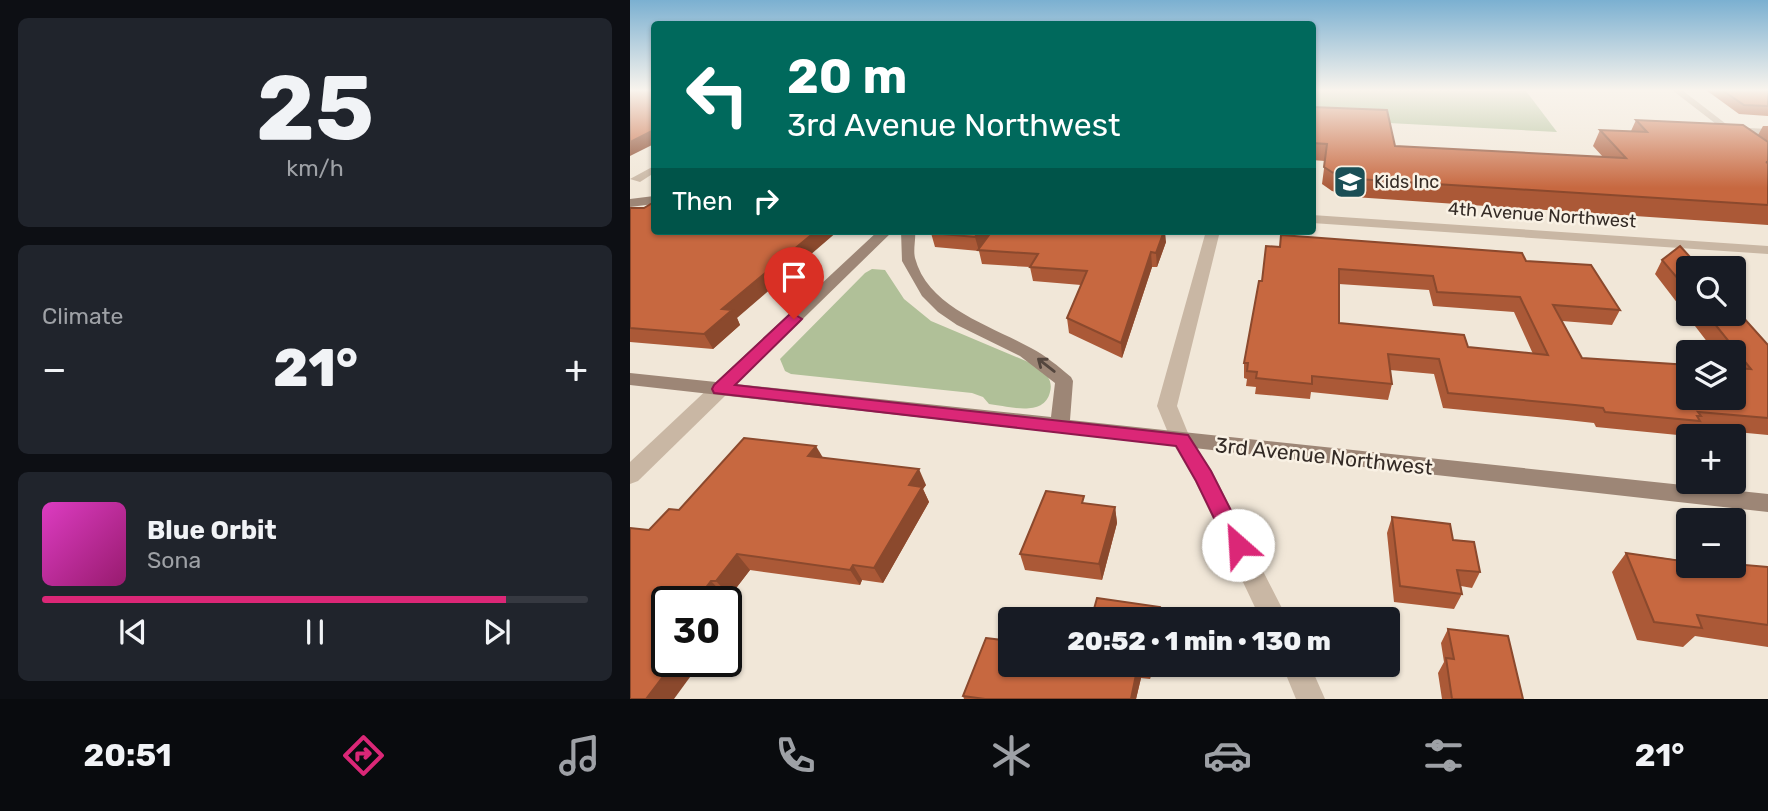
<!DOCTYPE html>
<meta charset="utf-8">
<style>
body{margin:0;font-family:Rubik,sans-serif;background:#20242c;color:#f1f3f6;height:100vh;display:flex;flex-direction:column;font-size:26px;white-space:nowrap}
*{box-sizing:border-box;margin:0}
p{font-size:23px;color:#9ea1a6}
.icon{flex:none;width:38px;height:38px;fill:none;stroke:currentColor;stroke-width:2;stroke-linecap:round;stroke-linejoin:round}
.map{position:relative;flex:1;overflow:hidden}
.sheet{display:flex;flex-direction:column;gap:18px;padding:18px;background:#0d0f14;width:630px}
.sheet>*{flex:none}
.guide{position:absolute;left:21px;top:21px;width:665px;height:214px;border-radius:7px;box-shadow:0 2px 5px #0004;background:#00695c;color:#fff;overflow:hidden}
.buttons{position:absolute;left:1046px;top:256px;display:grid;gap:14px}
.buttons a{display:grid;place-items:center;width:70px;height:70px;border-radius:7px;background:#171b24;box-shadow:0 2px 5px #0004;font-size:35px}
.speed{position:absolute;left:21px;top:586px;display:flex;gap:14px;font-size:35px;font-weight:700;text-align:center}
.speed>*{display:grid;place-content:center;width:91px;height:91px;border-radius:50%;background:#171b24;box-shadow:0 2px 5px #0004;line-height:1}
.speed .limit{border:4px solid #111;border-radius:10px;background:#fff;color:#111}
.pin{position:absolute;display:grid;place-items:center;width:60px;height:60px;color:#fff;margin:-72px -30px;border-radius:50% 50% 50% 0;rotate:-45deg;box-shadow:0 0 7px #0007}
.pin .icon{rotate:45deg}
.me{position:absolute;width:77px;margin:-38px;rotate:334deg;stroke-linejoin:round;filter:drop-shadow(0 0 5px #0008)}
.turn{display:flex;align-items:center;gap:24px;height:147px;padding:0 21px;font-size:32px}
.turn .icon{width:91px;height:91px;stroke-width:2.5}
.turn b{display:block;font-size:49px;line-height:60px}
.then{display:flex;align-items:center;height:66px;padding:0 21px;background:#0003;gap:14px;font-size:26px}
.big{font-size:52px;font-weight:800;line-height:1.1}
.sheet .tile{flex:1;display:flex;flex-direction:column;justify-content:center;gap:10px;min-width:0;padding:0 24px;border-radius:10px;background:#20242c}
.sheet .dial{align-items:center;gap:0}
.dial b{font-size:91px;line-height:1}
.song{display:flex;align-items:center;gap:21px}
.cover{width:84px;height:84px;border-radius:10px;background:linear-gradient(135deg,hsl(310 70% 55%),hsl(320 70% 35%))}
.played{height:7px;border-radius:4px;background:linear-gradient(90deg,#db2777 85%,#363941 85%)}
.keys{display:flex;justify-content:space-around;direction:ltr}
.heat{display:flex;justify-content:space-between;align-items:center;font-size:38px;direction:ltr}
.trip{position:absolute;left:368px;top:607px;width:402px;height:70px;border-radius:7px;background:#171b24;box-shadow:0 2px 5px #0004;font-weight:800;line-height:70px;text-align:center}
.tabs{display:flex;height:112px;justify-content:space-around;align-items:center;background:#090b0e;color:#9ea1a6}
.tabs .icon{width:49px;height:49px}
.tabs .current{color:#db2777}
.tabs b{font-size:32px;color:#f1f3f6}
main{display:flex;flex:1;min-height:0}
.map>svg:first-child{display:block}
</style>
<main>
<section class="sheet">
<div class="tile dial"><b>25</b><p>km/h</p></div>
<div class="tile"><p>Climate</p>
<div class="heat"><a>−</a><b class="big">21°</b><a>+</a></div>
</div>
<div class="tile">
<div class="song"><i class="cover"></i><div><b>Blue Orbit</b><p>Sona</p></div></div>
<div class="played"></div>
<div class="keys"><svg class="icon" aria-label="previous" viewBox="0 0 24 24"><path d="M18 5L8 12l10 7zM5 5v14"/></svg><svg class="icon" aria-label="pause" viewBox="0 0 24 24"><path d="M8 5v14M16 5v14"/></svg><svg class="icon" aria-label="next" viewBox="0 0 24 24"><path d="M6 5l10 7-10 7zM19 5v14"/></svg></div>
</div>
</section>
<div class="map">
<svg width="1138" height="699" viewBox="0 0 1138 699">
<rect width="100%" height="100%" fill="#f1e7d8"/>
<!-- green -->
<g fill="#b0c098">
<path d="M 682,90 L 896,91 L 927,132 L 683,119 Z"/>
<path d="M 242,269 L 255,270 L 274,299 L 301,321 L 410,367 C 417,375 423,381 420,392 C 414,418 378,406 359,404 L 353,397 L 342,393 L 161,374 L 155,371 L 150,359 L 235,273 Z"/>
</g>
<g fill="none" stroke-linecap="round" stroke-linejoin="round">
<!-- street -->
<g fill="#c9b7a4" fill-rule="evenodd">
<path d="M 1042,90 L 1052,90 L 1100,127 L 1138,129 L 1138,135 L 1109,134 L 1138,156 L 1138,164 Z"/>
<path d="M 24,166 L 24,173 L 10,182 L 0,179 Z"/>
<path d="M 682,215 L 1138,246 L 1138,254 L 682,223 Z"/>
<path d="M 576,231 L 590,231 L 547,406 L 560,438 L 582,471 L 658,620 L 631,620 L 565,481 L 541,440 L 527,406 Z"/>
<path d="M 90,383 L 97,384 L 99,389 L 97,394 L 8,481 L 0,484 L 0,462 L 83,384 Z"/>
<path d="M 652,665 L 680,665 L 695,699 L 666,699 Z"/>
</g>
<!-- secondary -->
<g fill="#9d8676" fill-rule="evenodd">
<path d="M 24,196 L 24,204 L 0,207 L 0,199 Z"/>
<path d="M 248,231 L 263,231 L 106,384 L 421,417 L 425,383 L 390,356 L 327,325 L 308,312 L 292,296 L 272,261 L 271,231 L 285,231 C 286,240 283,249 285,258 C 298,308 362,326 401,348 C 416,356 428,366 441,377 L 443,381 L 440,420 L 1138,494 L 1138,512 L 0,385 L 0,373 L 86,382 Z"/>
</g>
</g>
<!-- wall -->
<g fill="#ab5937" fill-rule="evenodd">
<path d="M 1076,90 L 1138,90 L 1138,116 L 1109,114 Z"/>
<path d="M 682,107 L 765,146 L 973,157 L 963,146 L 970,130 L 1001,131 L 1006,120 L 1128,135 L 1133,126 L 1138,126 L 1138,225 L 724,197 L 702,191 L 692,184 L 695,161 L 682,160 Z"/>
<path d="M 0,208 L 107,318 L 110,325 L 83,349 L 0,342 Z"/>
<path d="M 301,233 L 536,242 L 527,267 L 522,267 L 492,358 L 439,333 L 437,318 L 451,285 L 403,281 L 400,267 L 352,264 L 349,251 L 305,247 Z"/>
<path d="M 636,246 L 896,261 L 990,310 L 982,325 L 932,321 L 952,358 L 1104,397 L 1104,352 L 1085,352 L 1025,274 L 1032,260 L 1059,268 L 1059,313 L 1104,313 L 1138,345 L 1138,435 L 1064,428 L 1058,436 L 966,427 L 964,423 L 937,420 L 813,408 L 804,374 L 760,370 L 762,384 L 758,400 L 681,392 L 680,399 L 625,394 L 626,387 L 616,386 L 617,379 L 614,378 L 614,363 L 632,281 ZM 709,284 L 799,290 L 803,306 L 884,312 L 903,354 L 838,347 L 709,323 Z"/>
<path d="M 193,458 L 296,485 L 293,489 L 299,502 L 253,583 L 232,580 L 230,585 L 120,570 L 100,596 L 95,596 L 37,602 L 44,699 L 19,530 L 49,510 Z"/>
<path d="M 456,504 L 485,507 L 487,523 L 472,580 L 395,570 L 390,554 Z"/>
<path d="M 762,517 L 823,540 L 850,572 L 842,588 L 831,586 L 832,594 L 824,609 L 764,602 L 757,533 Z"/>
<path d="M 1058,552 L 1059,552 L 1059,565 L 1138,567 L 1138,647 L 1065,636 L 1053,647 L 1007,640 L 982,572 L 996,553 L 1050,560 Z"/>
<path d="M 818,629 L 893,699 L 812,699 L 808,673 L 814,662 L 811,643 Z"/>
<path d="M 380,665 L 523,665 L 520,679 L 511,678 L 506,699 L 334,699 L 333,696 Z"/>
</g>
<!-- shaded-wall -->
<g fill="#8b492d">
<path d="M 24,130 L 24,144 L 0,156 L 0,142 Z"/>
<path d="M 186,231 L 208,231 L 107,318 L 110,325 L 83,349 L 74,334 L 92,309 Z"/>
<path d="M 349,231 L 364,231 L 349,251 L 345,237 Z"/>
<path d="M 534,231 L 535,231 L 536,242 L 527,267 L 526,253 Z"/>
<path d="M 521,252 L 522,267 L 492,358 L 491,343 Z"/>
<path d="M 186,446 L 195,461 L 178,456 Z"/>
<path d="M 289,469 L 296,485 L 293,489 L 299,502 L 253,583 L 244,568 L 279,485 Z"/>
<path d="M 485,507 L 487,523 L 472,580 L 469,564 Z"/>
<path d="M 107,554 L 120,570 L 100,596 L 86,581 Z"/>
<path d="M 223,565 L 232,580 L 230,585 L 220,570 Z"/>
<path d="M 81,581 L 95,596 L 90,602 L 65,602 Z"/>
<path d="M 530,607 L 531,620 L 528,620 Z"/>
<path d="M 44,662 L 71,662 L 44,699 L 16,699 Z"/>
<path d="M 508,665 L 511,678 L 506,699 L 501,699 Z"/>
<path d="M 519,665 L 523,665 L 520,679 Z"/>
</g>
<!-- building -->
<g fill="#c76840" stroke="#8b492d" stroke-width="2" fill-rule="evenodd">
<path d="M 0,90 L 24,90 L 24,130 L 0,142 Z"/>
<path d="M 1092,90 L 1138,90 L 1138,106 L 1114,105 Z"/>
<path d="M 682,107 L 757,110 L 765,146 L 996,158 L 970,130 L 1017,132 L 1006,120 L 1113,125 L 1138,142 L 1138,162 L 1136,162 L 1138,163 L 1138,205 L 727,179 L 705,174 L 694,167 L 697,144 L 682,143 Z"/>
<path d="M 24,202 L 24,231 L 186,231 L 92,309 L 102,310 L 74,334 L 0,328 L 0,208 L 14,208 Z"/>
<path d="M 303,231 L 349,231 L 345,237 L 301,233 Z"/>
<path d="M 362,231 L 534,231 L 526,253 L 521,252 L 491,343 L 437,318 L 457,271 L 400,267 L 408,254 L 348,250 Z"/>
<path d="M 651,235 L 892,253 L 896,261 L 961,265 L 990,310 L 923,305 L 952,358 L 1059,365 L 1059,397 L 1104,397 L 1104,368 L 1121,369 L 1076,313 L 1104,313 L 1104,307 L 1138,345 L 1138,418 L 1068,412 L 1071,416 L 1067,416 L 1070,421 L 975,412 L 973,408 L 945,405 L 818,393 L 809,359 L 758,354 L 762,384 L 682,376 L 682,384 L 626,378 L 627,372 L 617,371 L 618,363 L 614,363 L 629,281 L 632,281 L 636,246 L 650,247 ZM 709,269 L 803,276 L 807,292 L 890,297 L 918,355 L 838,347 L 834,335 L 709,323 Z"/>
<path d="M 1050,246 L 1070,268 L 1059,268 L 1059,292 L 1032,260 Z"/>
<path d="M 114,438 L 186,446 L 178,456 L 289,469 L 279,485 L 292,487 L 244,568 L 223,565 L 220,570 L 107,554 L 86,581 L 81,581 L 65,602 L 37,602 L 37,662 L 44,662 L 16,699 L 0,699 L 0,528 L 19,530 L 39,509 L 49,510 Z"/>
<path d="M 416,491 L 454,496 L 452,503 L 485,507 L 469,564 L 390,554 Z"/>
<path d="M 762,517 L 820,524 L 823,540 L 844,542 L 850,572 L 827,570 L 832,594 L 770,586 Z"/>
<path d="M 996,553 L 1059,562 L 1059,565 L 1104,565 L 1104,564 L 1138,567 L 1138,625 L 1067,615 L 1072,628 L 1024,622 Z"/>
<path d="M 467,598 L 530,607 L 528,620 L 461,620 Z"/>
<path d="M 818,629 L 878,636 L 893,699 L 822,699 L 816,658 L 824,659 Z"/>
<path d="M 356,638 L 380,641 L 380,665 L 508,665 L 501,699 L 355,699 L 333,696 Z"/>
</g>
<!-- one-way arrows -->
<defs><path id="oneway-shaft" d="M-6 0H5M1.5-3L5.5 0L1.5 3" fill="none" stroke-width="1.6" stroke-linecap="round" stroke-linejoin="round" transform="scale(1.75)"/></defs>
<use stroke="#54463e" href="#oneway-shaft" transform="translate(416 365) rotate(-142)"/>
<!-- sky -->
<linearGradient id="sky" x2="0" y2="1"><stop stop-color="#7bb0d1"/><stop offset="0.48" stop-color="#f9f4ed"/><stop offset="1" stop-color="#f9f4ed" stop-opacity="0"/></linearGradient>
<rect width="1138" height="188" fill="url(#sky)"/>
<!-- route -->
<path fill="#db2777" stroke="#8e194d" stroke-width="2" d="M 164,314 L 172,319 L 169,322 L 105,385 L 558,435 L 581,471 L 615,538 L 619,545 L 615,551 L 608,554 L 600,551 L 566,481 L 546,446 L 84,393 L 82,389 L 84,385 L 159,315 Z"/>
<!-- icons -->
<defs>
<symbol id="school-square" viewBox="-11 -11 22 22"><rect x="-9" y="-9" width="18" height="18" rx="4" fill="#1b4f56" stroke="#f9f1e4"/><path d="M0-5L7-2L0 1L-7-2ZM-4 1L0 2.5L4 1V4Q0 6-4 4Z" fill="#fff"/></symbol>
</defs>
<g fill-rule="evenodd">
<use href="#school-square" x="701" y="163" width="38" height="38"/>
</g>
<g text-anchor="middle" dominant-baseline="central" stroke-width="5" stroke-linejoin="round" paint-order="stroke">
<!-- far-poi labels -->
<g font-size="18" fill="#342b26" stroke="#f9f1e4" text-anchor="start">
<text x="744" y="182">Kids Inc</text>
</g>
<!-- far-street labels -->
<g font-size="18" fill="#342b26" stroke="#f9f1e4">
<text transform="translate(912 215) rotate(4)">4th Avenue Northwest</text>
</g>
<!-- street labels -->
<g font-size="21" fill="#342b26" stroke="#f9f1e4">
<text transform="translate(694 456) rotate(6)">3rd Avenue Northwest</text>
</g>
</g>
</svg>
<div class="buttons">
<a><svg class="icon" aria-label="search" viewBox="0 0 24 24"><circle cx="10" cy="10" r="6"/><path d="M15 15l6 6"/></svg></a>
<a><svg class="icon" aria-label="layers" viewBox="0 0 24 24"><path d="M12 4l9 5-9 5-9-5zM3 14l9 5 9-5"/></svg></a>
<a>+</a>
<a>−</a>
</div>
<div class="speed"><div class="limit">30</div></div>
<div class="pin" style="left:164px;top:319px;background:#d93025"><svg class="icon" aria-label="arrive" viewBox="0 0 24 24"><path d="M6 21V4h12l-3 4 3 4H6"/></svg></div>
<svg class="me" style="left:608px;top:545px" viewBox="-20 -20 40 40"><circle r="19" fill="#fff"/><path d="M0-13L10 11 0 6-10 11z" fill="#db2777"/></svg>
<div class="trip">20:52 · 1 min · 130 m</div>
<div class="guide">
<div class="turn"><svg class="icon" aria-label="left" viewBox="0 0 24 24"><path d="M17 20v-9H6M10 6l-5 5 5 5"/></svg><div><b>20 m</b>3rd Avenue Northwest</div></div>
<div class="then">Then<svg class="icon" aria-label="right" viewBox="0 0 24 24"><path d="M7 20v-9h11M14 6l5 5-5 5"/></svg></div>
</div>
</div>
</main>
<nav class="tabs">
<b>20:51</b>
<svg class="icon current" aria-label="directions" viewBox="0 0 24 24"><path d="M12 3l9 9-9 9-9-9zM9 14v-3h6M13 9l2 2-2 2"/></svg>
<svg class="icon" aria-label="music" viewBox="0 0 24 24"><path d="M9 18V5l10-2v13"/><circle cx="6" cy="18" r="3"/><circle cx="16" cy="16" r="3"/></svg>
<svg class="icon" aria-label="phone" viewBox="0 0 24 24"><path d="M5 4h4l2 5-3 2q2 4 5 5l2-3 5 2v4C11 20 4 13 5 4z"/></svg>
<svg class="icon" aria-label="climate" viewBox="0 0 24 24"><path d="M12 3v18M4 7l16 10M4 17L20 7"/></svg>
<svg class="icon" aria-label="car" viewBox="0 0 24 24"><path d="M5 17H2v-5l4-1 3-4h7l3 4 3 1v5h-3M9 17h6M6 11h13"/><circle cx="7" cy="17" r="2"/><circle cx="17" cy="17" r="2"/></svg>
<svg class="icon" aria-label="filters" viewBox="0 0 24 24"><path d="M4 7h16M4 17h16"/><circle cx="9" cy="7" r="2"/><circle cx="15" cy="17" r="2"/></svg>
<b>21°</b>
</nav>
